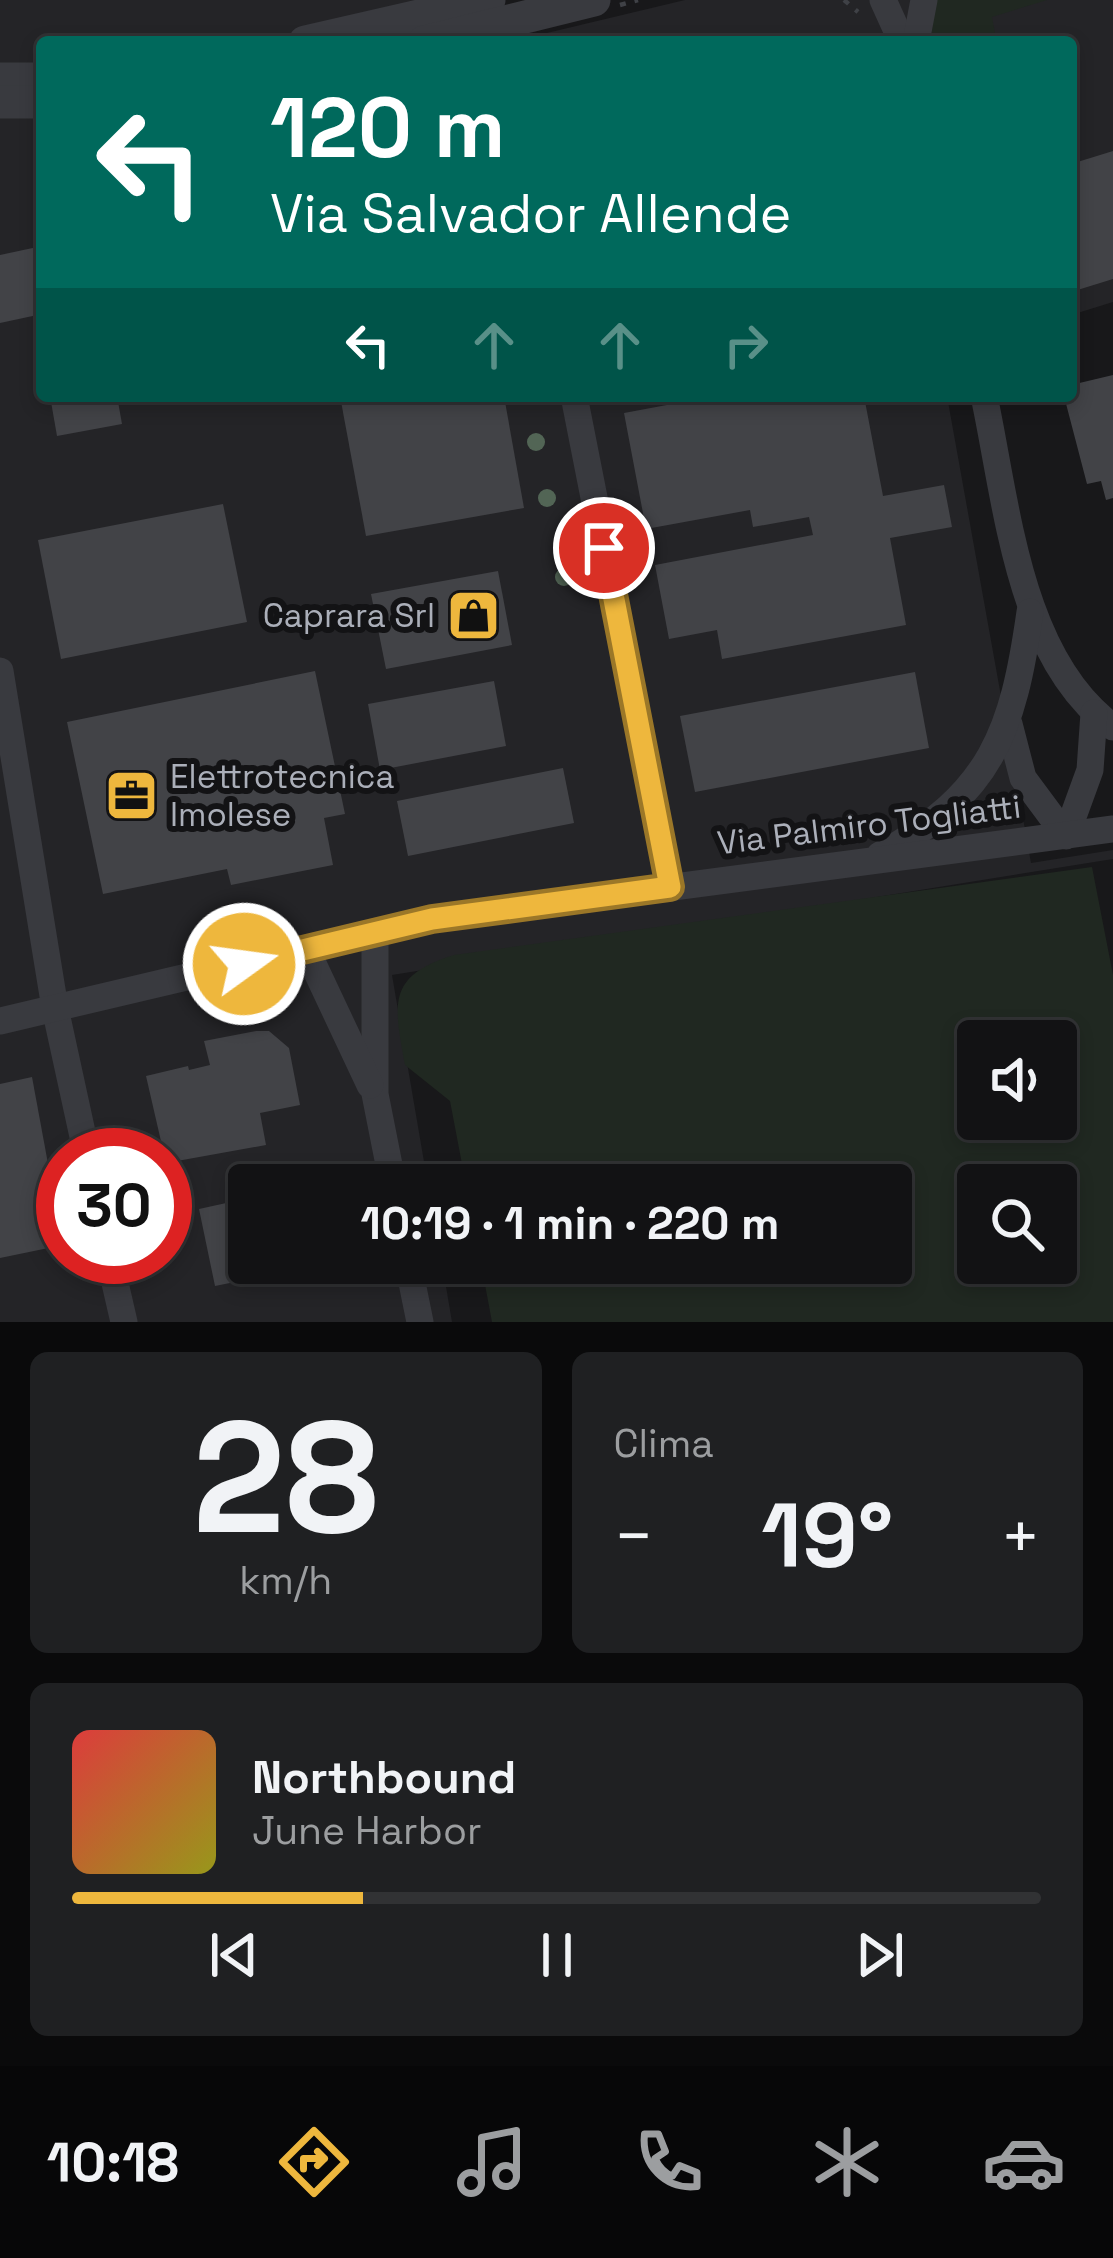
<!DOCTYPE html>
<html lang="it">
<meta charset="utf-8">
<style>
body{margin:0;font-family:"Space Grotesk",sans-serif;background:#1f2022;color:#f1f3f6;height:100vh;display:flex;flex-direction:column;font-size:45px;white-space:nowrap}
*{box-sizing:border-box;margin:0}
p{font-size:39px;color:#9c9ea0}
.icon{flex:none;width:66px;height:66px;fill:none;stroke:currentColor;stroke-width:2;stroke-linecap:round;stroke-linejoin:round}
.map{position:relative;height:1322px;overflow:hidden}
.details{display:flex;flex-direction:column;gap:30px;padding:30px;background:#0a0a0b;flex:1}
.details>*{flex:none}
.guide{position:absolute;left:36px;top:36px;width:1041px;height:366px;border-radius:12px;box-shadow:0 6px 18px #0003,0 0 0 3px #313234;background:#00695c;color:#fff;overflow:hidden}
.buttons{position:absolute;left:957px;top:1020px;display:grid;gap:24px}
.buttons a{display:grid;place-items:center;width:120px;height:120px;border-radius:12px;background:#121214;box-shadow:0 6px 18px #0003,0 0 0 3px #313234;font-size:60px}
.speed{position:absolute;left:36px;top:1128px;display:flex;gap:24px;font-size:60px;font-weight:700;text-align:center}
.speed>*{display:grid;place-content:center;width:156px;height:156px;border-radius:50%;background:#121214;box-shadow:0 6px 18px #0003,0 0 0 3px #313234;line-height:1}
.speed .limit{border:18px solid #d22;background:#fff;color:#111}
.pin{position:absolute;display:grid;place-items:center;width:102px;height:102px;color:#fff;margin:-51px;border:6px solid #fff;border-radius:50%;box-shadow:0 3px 12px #0007}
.me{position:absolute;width:132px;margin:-66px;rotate:76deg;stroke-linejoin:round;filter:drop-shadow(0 0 9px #0008)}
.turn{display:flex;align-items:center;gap:42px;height:252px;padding:0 36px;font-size:54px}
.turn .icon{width:156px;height:156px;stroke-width:2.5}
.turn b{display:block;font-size:84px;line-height:102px}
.lanes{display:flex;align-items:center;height:114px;padding:0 36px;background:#0003;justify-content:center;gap:60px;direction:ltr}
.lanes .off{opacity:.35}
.big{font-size:90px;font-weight:800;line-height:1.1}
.details .tile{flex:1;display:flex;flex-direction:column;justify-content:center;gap:18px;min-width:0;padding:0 42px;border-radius:18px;background:#1f2022}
.details .dial{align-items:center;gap:0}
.dial b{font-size:156px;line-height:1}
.song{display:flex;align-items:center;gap:36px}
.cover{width:144px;height:144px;border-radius:18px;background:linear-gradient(135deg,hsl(0 70% 55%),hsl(60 70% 35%))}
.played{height:12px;border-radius:6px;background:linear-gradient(90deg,#eeb73d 30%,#313234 30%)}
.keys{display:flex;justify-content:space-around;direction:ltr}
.heat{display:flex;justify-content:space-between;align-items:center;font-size:66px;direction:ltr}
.details .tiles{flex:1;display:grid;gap:30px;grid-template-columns:1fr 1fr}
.tile:last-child{grid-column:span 2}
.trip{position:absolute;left:228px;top:1164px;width:684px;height:120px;border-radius:12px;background:#121214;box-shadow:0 6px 18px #0003,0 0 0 3px #313234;font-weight:800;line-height:120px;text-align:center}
.menu{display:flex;height:192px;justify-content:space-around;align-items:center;background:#070708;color:#9c9ea0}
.menu .icon{width:84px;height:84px}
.menu .selected{color:#eeb73d}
.menu b{font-size:54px;color:#f1f3f6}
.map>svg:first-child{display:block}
</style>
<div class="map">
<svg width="1113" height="1322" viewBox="0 0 1113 1322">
<rect width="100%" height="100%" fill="#18181a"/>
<!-- built -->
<g fill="#242427" fill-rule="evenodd">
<path d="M 0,0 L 469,0 L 478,42 L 42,42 L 42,396 L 947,396 L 1031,863 L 1113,850 L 1113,859 L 392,975 L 428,1185 L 249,1185 L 249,1263 L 442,1263 L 452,1322 L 0,1322 ZM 63,1155 L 165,1155 L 165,1257 L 63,1257 Z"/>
<path d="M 685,0 L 1113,0 L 1113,302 L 1071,315 L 1071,42 L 527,42 L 526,38 Z"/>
</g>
<!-- green -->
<g fill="#202821" fill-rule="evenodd">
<path d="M 936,0 L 1047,0 L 992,17 L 995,33 L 983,42 L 930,42 Z"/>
<path d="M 1092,867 L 1113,975 L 1113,1322 L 492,1322 L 481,1263 L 891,1263 L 891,1185 L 466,1185 L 450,1101 L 405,1065 C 394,1004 386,976 454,955 ZM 978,1041 L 1056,1041 L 1056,1119 L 978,1119 ZM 978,1185 L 1056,1185 L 1056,1263 L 978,1263 Z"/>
</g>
<!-- building -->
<g fill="#424347">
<path d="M 1113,151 L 1113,279 L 1071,292 L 1071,164 Z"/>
<path d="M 42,246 L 42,314 L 0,323 L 0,255 Z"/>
<path d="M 1113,375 L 1113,498 L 1106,500 L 1101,481 L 1087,484 L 1064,396 L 1071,396 L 1071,385 Z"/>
<path d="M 50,396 L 117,396 L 122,424 L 57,436 Z"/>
<path d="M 340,396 L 504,396 L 524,508 L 366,536 Z"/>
<path d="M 715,396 L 805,396 L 807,402 L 864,396 L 883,496 L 944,485 L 952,527 L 890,538 L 906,625 L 722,659 L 717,630 L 669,639 L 655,565 L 813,535 L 809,517 L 753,527 L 750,510 L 646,529 L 624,413 Z"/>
<path d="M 223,504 L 247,622 L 61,659 L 38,540 Z"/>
<path d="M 498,571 L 512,645 L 386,669 L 371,594 Z"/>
<path d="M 315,671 L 345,814 L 324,818 L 333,865 L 231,885 L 227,869 L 103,894 L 67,722 Z"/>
<path d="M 915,672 L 929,748 L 695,792 L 680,716 Z"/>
<path d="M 494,681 L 506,746 L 380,770 L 368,704 Z"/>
<path d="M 563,768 L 574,823 L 408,856 L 397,801 Z"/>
<path d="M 256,1031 L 269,1031 L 289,1048 L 300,1105 L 260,1113 L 266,1145 L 166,1163 L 146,1076 L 188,1066 L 189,1070 L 210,1065 L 204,1041 Z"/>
<path d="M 32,1077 L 63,1245 L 0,1258 L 0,1084 Z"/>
<path d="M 249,1198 L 249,1263 L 336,1263 L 338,1272 L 292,1281 L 290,1271 L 215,1286 L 199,1209 Z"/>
</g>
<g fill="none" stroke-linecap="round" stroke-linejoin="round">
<!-- path -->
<g stroke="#3f4146" stroke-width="4.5" stroke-dasharray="6 9" stroke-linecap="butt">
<path d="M 844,0 L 858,12"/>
<path d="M 620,5 L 638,0"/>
<path d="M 240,42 L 282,34"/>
</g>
<!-- minor -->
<g stroke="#393a3f" stroke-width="27">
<path d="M 883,0 L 902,42"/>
<path d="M 916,42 L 924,0"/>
<path d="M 574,396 L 671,888"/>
<path d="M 984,396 C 1007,503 1018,658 1113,727"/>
<path d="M 0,671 L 55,1008 L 87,1155"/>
<path d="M 1009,724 L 1023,778 L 1066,836 L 1090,770 L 1094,713"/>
<path d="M 880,855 C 992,793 1013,732 1030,612"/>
<path d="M 375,933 L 375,1094 L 393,1185"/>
<path d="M 306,949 L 370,1085"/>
<path d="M 0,1021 L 432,919 L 1113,829"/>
<path d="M 109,1257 L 124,1322"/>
<path d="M 408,1263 L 420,1322"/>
</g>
<!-- tertiary -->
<g stroke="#393a3f" stroke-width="33">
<path d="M 305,42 L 489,0"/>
<path d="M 424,42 L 594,0"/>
<path d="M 0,79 L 42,79"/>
<path d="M 0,102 L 42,102"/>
</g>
</g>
<!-- trees -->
<g fill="#526555">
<circle cx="536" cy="442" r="9"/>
<circle cx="547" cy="498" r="9"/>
<circle cx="564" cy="577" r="9"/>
</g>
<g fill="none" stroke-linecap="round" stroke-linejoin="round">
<defs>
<path id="route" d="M 244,964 L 432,919 L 670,887 L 604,548"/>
</defs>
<!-- route casing -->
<use href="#route" stroke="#9b7728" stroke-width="30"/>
<!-- route -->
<use href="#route" stroke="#eeb73d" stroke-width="21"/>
</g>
<!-- icons -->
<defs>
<symbol id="shop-square" viewBox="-11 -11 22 22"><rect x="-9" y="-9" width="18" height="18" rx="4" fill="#eeb73d" stroke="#131315"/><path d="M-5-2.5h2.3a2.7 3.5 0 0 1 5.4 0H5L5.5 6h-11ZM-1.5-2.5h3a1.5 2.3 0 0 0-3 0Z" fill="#111"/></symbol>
<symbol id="office-square" viewBox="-11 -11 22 22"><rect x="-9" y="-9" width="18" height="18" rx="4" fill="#eeb73d" stroke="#131315"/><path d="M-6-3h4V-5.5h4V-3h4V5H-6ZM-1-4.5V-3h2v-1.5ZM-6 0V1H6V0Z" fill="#111"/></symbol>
</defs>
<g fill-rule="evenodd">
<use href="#shop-square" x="444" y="586" width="59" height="59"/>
<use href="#office-square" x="102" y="766" width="59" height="59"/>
</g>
<g text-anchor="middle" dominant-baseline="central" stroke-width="12" stroke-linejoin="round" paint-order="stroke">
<!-- poi labels -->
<g font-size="33" fill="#abafb9" stroke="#131315" text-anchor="end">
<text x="435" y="616">Caprara Srl</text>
<text x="170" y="777" text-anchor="start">Elettrotecnica<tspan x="170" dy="38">Imolese</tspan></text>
</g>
<!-- street labels -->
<g font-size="33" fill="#abafb9" stroke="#131315">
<text transform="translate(869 825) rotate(-7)">Via Palmiro Togliatti</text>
</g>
</g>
</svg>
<div class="buttons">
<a><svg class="icon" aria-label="sound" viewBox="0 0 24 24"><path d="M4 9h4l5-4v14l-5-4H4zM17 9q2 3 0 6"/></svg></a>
<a><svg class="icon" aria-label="search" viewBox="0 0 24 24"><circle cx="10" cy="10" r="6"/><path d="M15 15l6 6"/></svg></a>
</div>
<div class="speed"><div class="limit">30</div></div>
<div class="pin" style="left:604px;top:548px;background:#d93025"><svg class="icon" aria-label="arrive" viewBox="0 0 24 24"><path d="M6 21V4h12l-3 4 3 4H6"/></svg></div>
<svg class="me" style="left:244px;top:964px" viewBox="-20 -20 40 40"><circle r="17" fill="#eeb73d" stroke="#fff" stroke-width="3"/><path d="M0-11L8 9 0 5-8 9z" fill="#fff"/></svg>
<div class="trip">10:19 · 1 min · 220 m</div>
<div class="guide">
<div class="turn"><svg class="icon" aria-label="left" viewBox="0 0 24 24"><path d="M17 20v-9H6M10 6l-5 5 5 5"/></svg><div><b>120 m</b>Via Salvador Allende</div></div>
<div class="lanes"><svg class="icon" aria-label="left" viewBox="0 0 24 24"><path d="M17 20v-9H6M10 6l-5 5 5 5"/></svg><svg class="icon off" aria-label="ahead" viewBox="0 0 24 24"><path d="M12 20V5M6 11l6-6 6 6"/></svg><svg class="icon off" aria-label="ahead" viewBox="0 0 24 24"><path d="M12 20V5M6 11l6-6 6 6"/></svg><svg class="icon off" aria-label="right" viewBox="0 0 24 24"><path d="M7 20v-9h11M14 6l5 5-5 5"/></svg></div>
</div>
</div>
<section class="details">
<div class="tiles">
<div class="tile dial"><b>28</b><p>km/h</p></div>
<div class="tile"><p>Clima</p>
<div class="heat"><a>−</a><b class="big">19°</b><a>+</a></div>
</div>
<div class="tile">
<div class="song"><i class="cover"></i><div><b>Northbound</b><p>June Harbor</p></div></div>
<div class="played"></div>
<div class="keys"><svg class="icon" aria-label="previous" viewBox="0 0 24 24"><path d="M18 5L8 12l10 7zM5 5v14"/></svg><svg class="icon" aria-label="pause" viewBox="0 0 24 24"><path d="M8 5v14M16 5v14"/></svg><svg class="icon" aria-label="next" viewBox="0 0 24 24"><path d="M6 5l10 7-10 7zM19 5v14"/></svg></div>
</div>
</div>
</section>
<nav class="menu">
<b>10:18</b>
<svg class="icon selected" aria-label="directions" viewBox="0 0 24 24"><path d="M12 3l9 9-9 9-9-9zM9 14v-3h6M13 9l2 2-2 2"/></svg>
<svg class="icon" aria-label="music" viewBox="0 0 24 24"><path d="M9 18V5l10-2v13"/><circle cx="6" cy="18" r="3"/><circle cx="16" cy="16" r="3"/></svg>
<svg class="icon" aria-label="phone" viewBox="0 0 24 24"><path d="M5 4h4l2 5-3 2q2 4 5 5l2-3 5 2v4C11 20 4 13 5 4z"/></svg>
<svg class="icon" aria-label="climate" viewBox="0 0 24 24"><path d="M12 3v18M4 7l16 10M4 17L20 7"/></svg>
<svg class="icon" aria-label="car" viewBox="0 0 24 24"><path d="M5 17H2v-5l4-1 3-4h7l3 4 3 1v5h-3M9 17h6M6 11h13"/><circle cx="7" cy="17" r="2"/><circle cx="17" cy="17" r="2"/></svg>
</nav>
